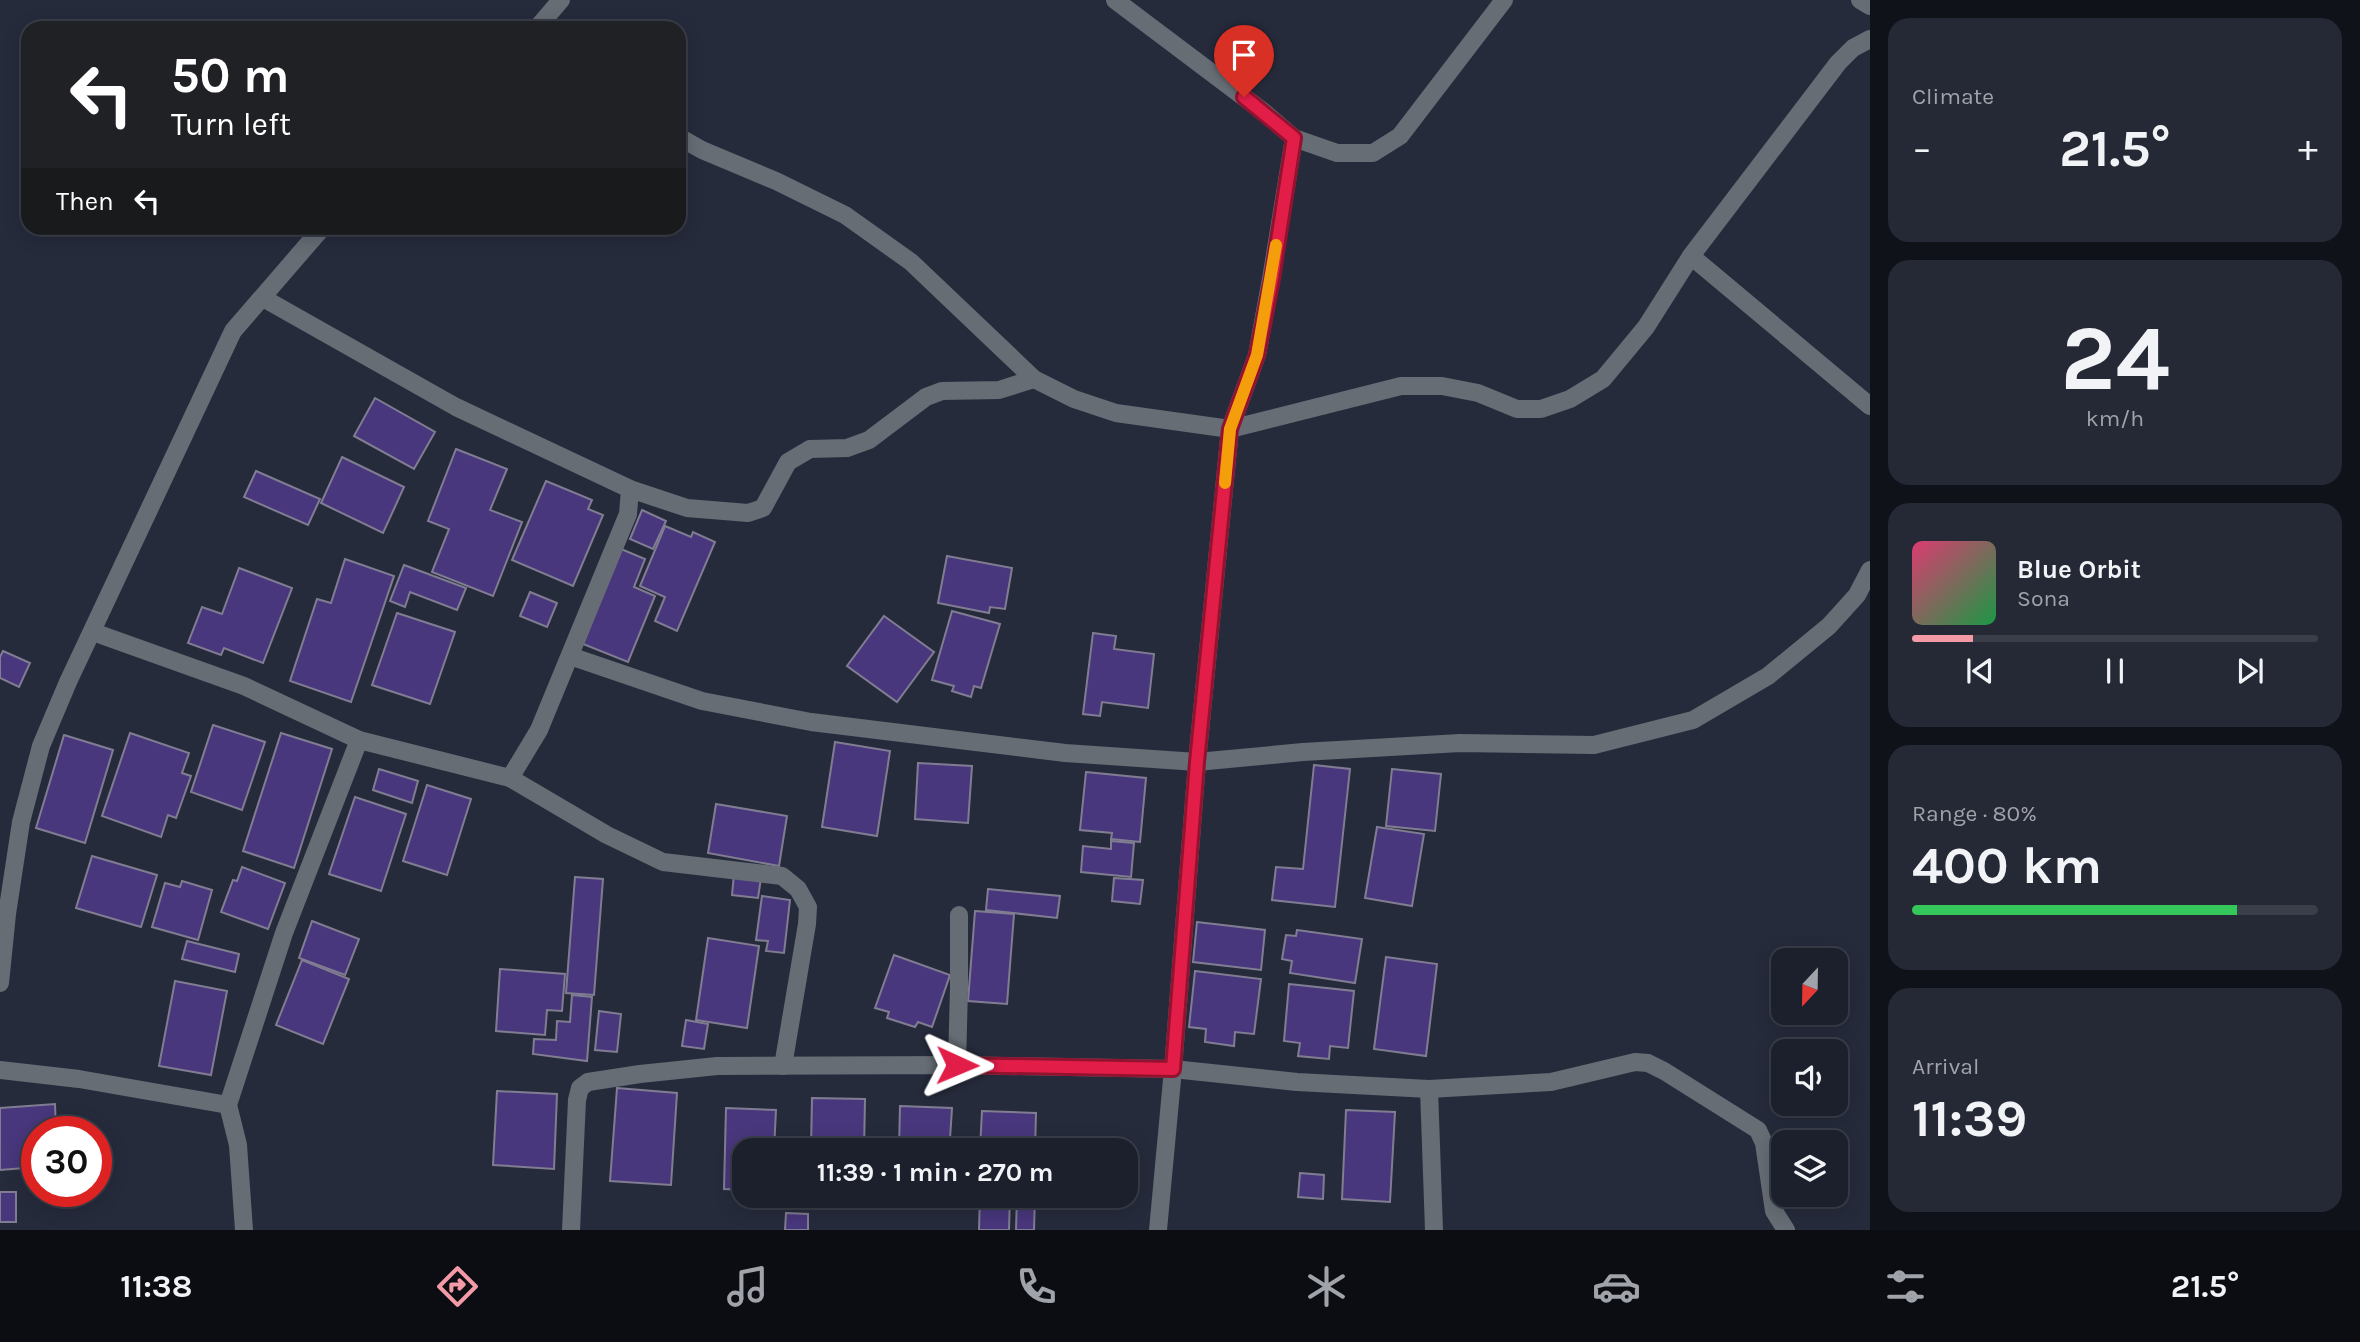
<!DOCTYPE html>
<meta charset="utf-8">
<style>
body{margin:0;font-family:Karla,sans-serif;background:#252835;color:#f1f3f6;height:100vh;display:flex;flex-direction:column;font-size:26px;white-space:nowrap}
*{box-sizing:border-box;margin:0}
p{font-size:23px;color:#a0a3aa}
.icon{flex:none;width:38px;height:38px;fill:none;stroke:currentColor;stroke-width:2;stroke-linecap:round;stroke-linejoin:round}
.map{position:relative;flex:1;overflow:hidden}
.details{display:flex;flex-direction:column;gap:18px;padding:18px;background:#0f1219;width:490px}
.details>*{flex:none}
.banner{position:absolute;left:21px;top:21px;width:665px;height:214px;border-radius:21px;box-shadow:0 4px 18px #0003,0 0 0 2px #3a3e49;background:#202124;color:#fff;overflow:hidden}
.needle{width:46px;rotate:202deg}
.buttons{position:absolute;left:1771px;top:948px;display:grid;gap:14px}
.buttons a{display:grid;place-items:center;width:77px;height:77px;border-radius:14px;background:#1c202d;box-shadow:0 4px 18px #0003,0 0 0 2px #3a3e49;font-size:35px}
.speed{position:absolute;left:21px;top:1116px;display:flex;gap:14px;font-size:35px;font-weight:700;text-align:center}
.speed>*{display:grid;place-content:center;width:91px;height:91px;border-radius:50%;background:#1c202d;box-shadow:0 4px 18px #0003,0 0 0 2px #3a3e49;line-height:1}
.speed .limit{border:10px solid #d22;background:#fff;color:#111}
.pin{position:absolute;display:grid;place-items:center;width:60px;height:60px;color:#fff;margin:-72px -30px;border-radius:50% 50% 50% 0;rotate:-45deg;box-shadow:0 0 7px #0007}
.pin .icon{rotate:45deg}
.me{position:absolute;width:77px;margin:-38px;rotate:91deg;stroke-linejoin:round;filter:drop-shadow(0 0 5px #0008)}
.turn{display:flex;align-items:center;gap:24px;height:147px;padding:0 35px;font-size:32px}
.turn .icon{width:91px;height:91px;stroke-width:2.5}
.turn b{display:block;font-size:49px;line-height:60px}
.then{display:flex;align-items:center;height:66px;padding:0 35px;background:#0003;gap:14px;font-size:26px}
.big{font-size:52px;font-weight:700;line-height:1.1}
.details .card{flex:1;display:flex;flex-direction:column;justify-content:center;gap:10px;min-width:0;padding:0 24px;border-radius:21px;background:#252835}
.details .dial{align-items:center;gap:0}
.dial b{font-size:91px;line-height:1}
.song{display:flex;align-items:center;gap:21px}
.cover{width:84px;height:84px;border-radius:10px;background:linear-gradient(135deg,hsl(340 70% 55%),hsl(140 70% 35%))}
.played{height:7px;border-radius:4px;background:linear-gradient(90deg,#f49aa6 15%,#3a3e49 15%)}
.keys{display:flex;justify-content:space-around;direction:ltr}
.heat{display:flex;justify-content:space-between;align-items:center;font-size:38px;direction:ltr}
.charge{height:10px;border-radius:5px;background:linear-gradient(90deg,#34c759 80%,#3a3e49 0)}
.trip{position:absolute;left:732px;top:1138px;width:406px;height:70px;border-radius:21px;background:#1c202d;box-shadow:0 4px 18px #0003,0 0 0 2px #3a3e49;font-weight:700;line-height:70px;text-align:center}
.dock{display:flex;height:112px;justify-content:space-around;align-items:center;background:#0b0d12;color:#a0a3aa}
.dock .icon{width:49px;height:49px}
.dock .current{color:#f49aa6}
.dock b{font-size:32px;color:#f1f3f6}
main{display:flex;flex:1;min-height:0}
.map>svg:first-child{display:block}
</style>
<main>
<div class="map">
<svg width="1870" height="1230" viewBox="0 0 1870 1230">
<rect width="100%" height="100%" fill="#262b3c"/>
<!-- building -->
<g fill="#48377c" stroke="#807d92" stroke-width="2">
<path d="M 375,398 L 435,432 L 414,469 L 354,436 Z"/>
<path d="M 456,449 L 507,469 L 490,510 L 522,522 L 493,596 L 432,572 L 449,529 L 428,521 Z"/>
<path d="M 342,457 L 404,487 L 383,533 L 321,503 Z"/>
<path d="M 256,471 L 320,499 L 308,525 L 244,497 Z"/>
<path d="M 546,481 L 592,500 L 588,509 L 603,515 L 573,586 L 512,560 Z"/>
<path d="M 642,510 L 666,521 L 653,549 L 630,539 Z"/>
<path d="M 665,526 L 691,537 L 693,532 L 715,542 L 677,631 L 655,621 L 665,597 L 640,586 Z"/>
<path d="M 621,549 L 645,559 L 634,587 L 655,596 L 628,662 L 583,644 Z"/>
<path d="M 947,556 L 1012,568 L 1005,609 L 990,607 L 989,613 L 938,603 Z"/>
<path d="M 345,559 L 394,576 L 351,702 L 290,681 L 317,599 L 331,603 Z"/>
<path d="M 404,565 L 466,588 L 457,610 L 410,592 L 405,607 L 390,601 Z"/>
<path d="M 239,568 L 292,588 L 263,663 L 224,648 L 221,655 L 188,643 L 202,607 L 222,614 Z"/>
<path d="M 530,592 L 557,603 L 547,627 L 520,616 Z"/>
<path d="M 952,611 L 1000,624 L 981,688 L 974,686 L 971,697 L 952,691 L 954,686 L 932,680 Z"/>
<path d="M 397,613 L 455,632 L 430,704 L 372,685 Z"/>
<path d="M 884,616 L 934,652 L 897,702 L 847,666 Z"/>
<path d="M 1093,633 L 1116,636 L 1114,649 L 1154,654 L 1148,708 L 1102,702 L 1100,716 L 1083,714 Z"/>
<path d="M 3,651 L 30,663 L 19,687 L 0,678 L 0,657 Z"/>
<path d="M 213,725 L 265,742 L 242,810 L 191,792 Z"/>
<path d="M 130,733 L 189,753 L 182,773 L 191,776 L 176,818 L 168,815 L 161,837 L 102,816 Z"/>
<path d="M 281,733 L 332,749 L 294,868 L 243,851 Z"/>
<path d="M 64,735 L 113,750 L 85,843 L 36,828 Z"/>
<path d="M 835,742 L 890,751 L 877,836 L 822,827 Z"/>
<path d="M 918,763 L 972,766 L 968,823 L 915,819 Z"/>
<path d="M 1314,765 L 1350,769 L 1335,907 L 1272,900 L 1276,867 L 1303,869 Z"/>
<path d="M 379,769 L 418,781 L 412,803 L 373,790 Z"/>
<path d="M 1392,769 L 1441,774 L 1435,831 L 1386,826 Z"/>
<path d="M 1086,772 L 1146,778 L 1140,842 L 1111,839 L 1112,833 L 1080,830 Z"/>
<path d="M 427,785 L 471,799 L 447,875 L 403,861 Z"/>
<path d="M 355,797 L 406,814 L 381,891 L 329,874 Z"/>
<path d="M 716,804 L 787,816 L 779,866 L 708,853 Z"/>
<path d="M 1377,827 L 1424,834 L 1412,906 L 1365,898 Z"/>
<path d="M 1111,841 L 1134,843 L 1131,877 L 1081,872 L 1083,846 L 1111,849 Z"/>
<path d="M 92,856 L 157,875 L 141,927 L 76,908 Z"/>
<path d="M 242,867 L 285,883 L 268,929 L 221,912 L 233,880 L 237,881 Z"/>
<path d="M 734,874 L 761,878 L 758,898 L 732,895 Z"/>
<path d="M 575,877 L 603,879 L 594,995 L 566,993 Z"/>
<path d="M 1114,878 L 1143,880 L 1140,904 L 1112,901 Z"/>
<path d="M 182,881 L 212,890 L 198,940 L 152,927 L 165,883 L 180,887 Z"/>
<path d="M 988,889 L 1060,896 L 1057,918 L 986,910 Z"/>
<path d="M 762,896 L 790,900 L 784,953 L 766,951 L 768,941 L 756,940 Z"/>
<path d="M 975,911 L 1014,914 L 1007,1004 L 968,1001 Z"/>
<path d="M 312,921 L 359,939 L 345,975 L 299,958 Z"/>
<path d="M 1197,922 L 1265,930 L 1261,970 L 1193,962 Z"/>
<path d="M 1297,930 L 1362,939 L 1355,983 L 1290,973 L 1292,961 L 1282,959 L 1286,935 L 1296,936 Z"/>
<path d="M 708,938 L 759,946 L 747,1028 L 696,1020 Z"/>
<path d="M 187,941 L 239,954 L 235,972 L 182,959 Z"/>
<path d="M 894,955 L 950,975 L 932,1027 L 918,1022 L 915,1027 L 887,1018 L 889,1012 L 875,1008 Z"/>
<path d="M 1386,957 L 1437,964 L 1426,1056 L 1374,1049 Z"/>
<path d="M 302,960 L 349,979 L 323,1044 L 276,1025 Z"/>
<path d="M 500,969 L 565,974 L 562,1011 L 547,1010 L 545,1035 L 496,1031 Z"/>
<path d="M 1195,971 L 1261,979 L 1254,1034 L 1235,1032 L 1234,1046 L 1205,1042 L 1206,1029 L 1189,1027 Z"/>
<path d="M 175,981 L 227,991 L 211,1075 L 159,1066 Z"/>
<path d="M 1289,984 L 1354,991 L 1348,1048 L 1330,1046 L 1329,1059 L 1298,1056 L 1300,1043 L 1284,1041 Z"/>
<path d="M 572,995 L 592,997 L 587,1061 L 533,1054 L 534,1039 L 556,1040 L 557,1021 L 570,1022 Z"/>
<path d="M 599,1011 L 621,1014 L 617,1052 L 595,1050 Z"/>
<path d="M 686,1020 L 708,1024 L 704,1049 L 682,1046 Z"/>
<path d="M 617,1088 L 677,1093 L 671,1185 L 610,1181 Z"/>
<path d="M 497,1091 L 557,1094 L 554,1169 L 493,1165 Z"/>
<path d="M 812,1098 L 865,1099 L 864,1150 L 811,1150 Z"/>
<path d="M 55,1104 L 56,1132 L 37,1132 L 37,1167 L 0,1170 L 0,1108 Z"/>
<path d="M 900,1106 L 952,1108 L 950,1139 L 956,1139 L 955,1150 L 899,1150 Z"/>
<path d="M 726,1108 L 776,1110 L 774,1150 L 744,1150 L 744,1190 L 724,1189 Z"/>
<path d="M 1346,1110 L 1395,1112 L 1390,1202 L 1342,1199 Z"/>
<path d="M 982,1111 L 1036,1113 L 1035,1150 L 980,1150 Z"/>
<path d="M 1300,1173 L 1324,1175 L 1323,1199 L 1298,1197 Z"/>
<rect x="0" y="1192" width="16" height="30"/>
<path d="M 897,1195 L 948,1195 L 948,1205 L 897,1203 Z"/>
<path d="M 980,1195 L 1010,1195 L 1009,1230 L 979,1230 Z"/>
<path d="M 1017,1195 L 1035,1195 L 1034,1230 L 1016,1230 Z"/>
<path d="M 786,1213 L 808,1214 L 808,1230 L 785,1230 Z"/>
</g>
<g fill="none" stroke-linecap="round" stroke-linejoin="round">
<!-- minor -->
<g stroke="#666d74" stroke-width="18">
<path d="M 1115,0 L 1265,113 L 1294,138 L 1337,153 L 1373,153 L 1400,136 L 1504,0"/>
<path d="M 1860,0 L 1870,6"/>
<path d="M 537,28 L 561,0"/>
<path d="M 679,137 L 702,150 L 776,181 L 845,215 L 911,262 L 1034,379 L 1074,399 L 1116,413 L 1230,429 L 1401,386 L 1442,386 L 1478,393 L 1517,409 L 1541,409 L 1570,399 L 1603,379 L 1646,327 L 1691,256 L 1838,63 L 1853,48 L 1870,39"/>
<path d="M 1691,256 L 1870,406"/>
<path d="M 263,298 L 456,407 L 630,489 L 687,508 L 748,513 L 763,508 L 788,462 L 810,449 L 847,448 L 869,440 L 926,397 L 942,391 L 999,390 L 1034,379"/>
<path d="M 93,632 L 244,686 L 359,740 L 510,778 L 539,730 L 628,514 L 630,489"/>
<path d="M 570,656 L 702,701 L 811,722 L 1065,753 L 1197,762 L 1303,752 L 1460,743 L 1594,745 L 1693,720 L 1768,676 L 1829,626 L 1857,595 L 1870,570"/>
<path d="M 510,778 L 607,835 L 663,862 L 782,876 L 798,889 L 808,907 L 807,924 L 783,1066"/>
<path d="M 0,983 L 7,914 L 21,822 L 41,746 L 68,682 L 233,331 L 322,228"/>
<path d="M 957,1065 L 959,988 L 959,915"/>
<path d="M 0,1070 L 79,1079 L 228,1105"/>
<path d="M 1429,1089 L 1434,1230"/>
<path d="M 244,1230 L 238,1145 L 228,1105 L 284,933 L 359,740"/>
<path d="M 571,1230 L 577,1100 L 580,1088 L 588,1082 L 640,1074 L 717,1066 L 957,1065 L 1173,1069 L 1297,1082 L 1429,1089 L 1551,1082 L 1635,1062 L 1648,1063 L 1664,1071 L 1758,1130 L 1764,1143 L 1774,1211 L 1786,1230"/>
<path d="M 1158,1230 L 1173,1069 L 1197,762 L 1230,429 L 1257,355 L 1271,279 L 1294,138"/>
</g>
</g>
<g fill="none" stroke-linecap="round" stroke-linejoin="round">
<defs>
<path id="route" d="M 957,1065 L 1173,1069 L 1197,762 L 1230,429 L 1257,355 L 1272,279 L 1294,138 L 1244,97"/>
</defs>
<!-- route casing -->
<use href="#route" stroke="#92132f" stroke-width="18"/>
<!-- route -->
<use href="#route" stroke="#e11d48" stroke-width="12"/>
<!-- slow -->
<path stroke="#f59e0b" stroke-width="12" d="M 1225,483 L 1230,429 L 1257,355 L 1276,245"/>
</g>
</svg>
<div class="buttons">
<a><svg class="needle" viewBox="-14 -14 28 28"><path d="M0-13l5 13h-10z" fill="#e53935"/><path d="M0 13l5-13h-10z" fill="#a0a3aa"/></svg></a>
<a><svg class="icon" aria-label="sound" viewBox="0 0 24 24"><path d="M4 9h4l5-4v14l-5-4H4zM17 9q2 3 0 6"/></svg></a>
<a><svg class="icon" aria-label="layers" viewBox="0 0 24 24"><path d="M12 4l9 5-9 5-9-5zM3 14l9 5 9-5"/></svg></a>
</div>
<div class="speed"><div class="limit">30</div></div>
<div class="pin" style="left:1244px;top:97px;background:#d93025"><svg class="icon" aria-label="arrive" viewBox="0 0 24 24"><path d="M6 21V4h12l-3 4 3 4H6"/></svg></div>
<svg class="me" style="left:957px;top:1065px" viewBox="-20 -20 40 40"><path d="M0-17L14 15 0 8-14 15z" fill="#e11d48" stroke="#fff" stroke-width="4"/></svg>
<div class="trip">11:39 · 1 min · 270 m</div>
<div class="banner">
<div class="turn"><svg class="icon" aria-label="left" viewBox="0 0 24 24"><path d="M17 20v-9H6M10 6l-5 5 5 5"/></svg><div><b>50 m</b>Turn left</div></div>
<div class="then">Then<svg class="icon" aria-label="left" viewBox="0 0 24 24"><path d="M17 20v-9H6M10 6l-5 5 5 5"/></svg></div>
</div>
</div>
<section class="details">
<div class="card"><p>Climate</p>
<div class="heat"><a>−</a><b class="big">21.5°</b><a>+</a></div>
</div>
<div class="card dial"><b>24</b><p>km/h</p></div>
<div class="card">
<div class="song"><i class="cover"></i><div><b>Blue Orbit</b><p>Sona</p></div></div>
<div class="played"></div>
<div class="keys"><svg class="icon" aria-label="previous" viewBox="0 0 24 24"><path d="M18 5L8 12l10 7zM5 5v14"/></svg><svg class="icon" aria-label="pause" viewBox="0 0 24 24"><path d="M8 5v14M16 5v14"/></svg><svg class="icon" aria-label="next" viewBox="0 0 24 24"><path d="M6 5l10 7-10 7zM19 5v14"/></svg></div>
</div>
<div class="card"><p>Range · 80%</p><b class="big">400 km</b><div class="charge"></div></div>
<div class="card"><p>Arrival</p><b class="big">11:39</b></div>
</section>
</main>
<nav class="dock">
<b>11:38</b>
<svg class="icon current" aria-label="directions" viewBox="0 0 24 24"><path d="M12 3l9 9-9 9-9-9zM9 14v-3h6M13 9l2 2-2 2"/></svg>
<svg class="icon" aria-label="music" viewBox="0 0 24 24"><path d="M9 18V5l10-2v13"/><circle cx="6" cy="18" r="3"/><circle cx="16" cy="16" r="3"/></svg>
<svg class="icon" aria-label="phone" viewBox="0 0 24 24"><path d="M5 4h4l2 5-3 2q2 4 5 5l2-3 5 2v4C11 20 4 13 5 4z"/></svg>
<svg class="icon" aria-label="climate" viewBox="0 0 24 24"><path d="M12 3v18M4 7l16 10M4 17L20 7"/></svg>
<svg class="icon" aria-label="car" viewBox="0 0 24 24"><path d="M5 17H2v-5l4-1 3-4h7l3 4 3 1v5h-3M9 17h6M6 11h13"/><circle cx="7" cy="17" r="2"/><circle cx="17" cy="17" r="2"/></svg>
<svg class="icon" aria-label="filters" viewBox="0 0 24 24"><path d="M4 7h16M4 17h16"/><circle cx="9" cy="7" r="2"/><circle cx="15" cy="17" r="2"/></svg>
<b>21.5°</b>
</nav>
